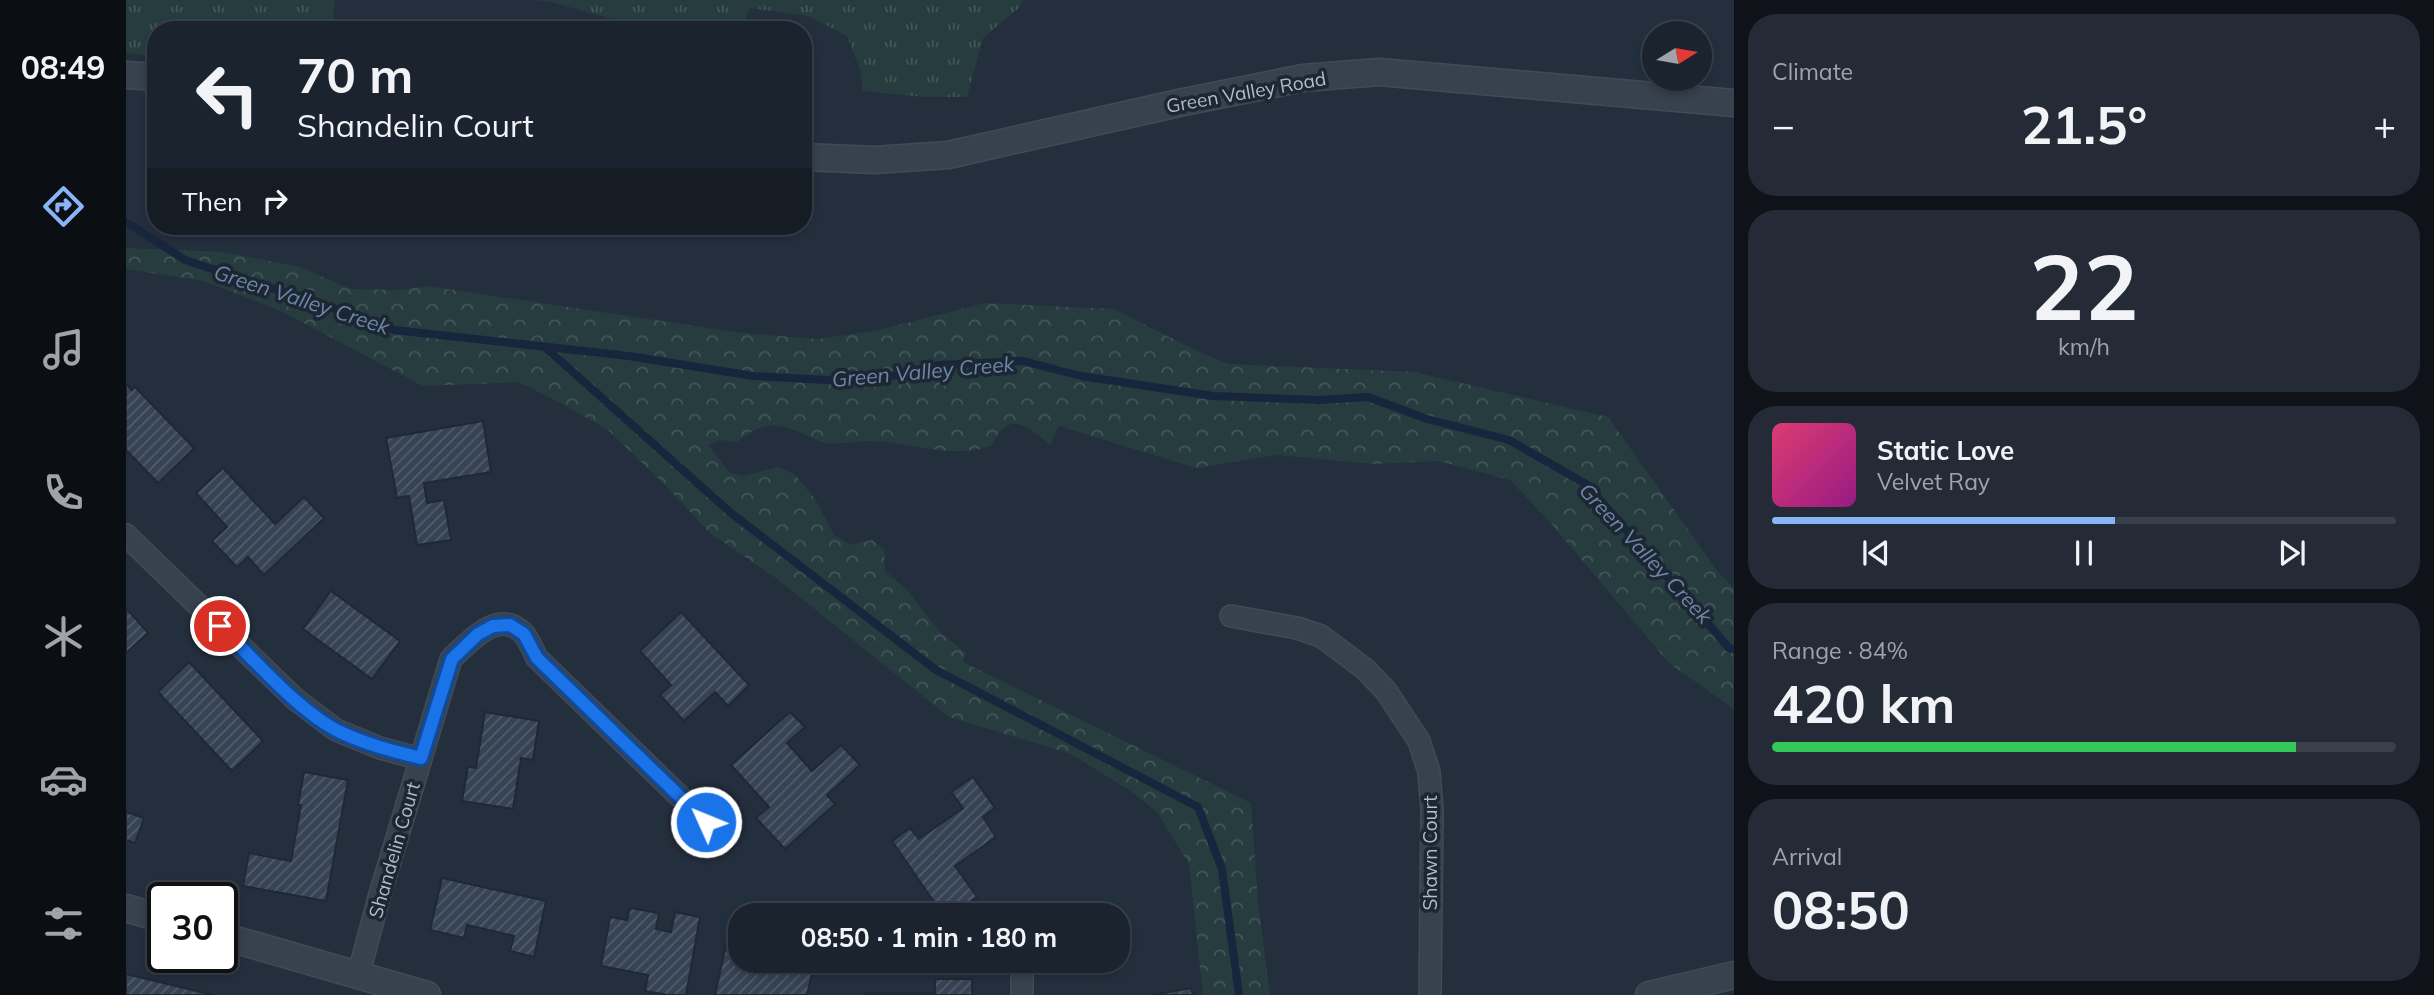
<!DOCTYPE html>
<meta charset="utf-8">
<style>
body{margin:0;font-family:Mulish,sans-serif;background:#242b36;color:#f1f3f6;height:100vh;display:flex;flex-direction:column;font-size:26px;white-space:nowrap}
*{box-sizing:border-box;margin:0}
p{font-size:23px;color:#a0a4aa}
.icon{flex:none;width:38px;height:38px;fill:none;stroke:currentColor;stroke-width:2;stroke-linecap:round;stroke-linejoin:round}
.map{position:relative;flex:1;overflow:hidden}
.side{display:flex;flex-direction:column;gap:14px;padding:14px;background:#0f1319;width:700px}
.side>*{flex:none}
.top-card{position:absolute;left:21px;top:21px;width:665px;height:214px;border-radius:28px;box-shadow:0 4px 10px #0003,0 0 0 2px #39404a;background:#1b232e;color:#f1f3f6;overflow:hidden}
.needle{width:46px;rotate:79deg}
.tools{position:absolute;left:1516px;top:21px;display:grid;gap:14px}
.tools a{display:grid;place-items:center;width:70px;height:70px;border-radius:50%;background:#1b232e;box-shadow:0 4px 10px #0003,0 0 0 2px #39404a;font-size:35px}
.speed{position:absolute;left:21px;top:882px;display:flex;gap:14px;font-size:35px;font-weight:700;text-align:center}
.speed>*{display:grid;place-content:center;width:91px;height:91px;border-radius:50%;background:#1b232e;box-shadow:0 4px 10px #0003,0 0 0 2px #39404a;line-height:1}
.speed .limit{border:4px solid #111;border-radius:10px;background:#fff;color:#111}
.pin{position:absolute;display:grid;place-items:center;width:60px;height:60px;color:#fff;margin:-30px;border:4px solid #fff;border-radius:50%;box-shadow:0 2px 7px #0007}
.me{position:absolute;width:77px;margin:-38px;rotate:314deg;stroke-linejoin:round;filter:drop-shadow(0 0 5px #0008)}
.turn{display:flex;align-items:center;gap:24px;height:147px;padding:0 35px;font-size:32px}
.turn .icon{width:91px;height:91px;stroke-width:2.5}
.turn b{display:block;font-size:49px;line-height:60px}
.then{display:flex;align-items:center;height:66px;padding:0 35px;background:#0003;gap:14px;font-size:26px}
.big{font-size:52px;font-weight:700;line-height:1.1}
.side .card{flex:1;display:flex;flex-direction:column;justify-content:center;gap:10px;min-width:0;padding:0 24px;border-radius:28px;background:#242b36}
.side .dial{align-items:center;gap:0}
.dial b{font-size:91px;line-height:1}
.song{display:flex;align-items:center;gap:21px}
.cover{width:84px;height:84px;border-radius:10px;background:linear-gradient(135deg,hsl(340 70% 55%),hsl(310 70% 35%))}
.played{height:7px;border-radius:4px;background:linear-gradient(90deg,#8ab4f8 55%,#39404a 55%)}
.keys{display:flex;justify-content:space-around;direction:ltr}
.heat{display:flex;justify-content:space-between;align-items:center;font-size:38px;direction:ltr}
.charge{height:10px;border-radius:5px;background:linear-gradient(90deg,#34c759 84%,#39404a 0)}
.trip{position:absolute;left:602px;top:903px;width:402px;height:70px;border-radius:28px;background:#1b232e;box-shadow:0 4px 10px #0003,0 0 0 2px #39404a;font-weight:700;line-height:70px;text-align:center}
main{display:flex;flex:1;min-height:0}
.menu{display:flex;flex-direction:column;width:126px;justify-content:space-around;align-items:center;background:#0b0e12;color:#a0a4aa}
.menu .icon{width:49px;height:49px}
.menu .active{color:#8ab4f8}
.menu b{font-size:32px;color:#f1f3f6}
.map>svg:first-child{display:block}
</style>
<main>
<nav class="menu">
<b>08:49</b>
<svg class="icon active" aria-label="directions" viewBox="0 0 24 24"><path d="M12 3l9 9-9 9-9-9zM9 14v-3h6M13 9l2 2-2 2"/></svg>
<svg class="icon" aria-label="music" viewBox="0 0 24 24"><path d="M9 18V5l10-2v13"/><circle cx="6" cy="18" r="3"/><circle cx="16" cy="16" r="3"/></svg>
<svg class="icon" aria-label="phone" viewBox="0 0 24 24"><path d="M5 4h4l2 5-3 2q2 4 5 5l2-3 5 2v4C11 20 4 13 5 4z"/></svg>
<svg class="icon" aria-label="climate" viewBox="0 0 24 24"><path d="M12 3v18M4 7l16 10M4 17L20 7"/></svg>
<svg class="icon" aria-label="car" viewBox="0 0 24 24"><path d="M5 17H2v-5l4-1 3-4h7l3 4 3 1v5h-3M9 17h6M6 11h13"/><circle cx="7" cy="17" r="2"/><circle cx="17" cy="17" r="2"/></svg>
<svg class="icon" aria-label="filters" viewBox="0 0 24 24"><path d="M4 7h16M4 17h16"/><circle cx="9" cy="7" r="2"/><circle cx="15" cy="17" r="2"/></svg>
</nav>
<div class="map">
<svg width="1608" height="995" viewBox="0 0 1608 995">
<defs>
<pattern id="grass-tufts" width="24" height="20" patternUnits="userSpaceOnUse" patternTransform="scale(1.75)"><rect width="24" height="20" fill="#263c3f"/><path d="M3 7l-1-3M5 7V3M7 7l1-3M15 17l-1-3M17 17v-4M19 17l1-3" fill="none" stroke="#435659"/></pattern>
<pattern id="forest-crowns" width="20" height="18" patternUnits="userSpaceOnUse" patternTransform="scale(1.75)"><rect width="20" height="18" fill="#263c3f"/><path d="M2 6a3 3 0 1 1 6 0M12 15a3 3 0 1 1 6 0" fill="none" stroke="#435659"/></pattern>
<pattern id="building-hatch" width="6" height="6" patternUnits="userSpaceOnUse" patternTransform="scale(1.75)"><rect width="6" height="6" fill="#364354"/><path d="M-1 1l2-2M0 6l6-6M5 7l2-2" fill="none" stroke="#515c6b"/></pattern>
</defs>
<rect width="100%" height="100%" fill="#242f3e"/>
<!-- grass -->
<g fill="url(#grass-tufts)">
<path d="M 0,0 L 209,0 L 206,30 L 30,30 L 30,57 L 0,53 Z"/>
<path d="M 409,0 L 896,0 L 894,7 L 857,38 L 841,97 L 798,97 L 737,91 L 734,70 L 721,36 L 683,16 L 624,8 L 615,30 L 526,30 L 425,2 Z"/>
</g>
<!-- forest -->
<path fill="url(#forest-crowns)" d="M 0,248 L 97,252 L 174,267 L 224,289 L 274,290 L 301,286 L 616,333 L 692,339 L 753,330 L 859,303 L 988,309 L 1073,352 L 1103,364 L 1288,372 L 1482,417 L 1592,572 L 1608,588 L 1608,709 L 1543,663 L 1423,521 L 1384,480 L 1313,461 L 1247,464 L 1151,455 L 1070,468 L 933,426 L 924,445 C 901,425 883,409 865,446 C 821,460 785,441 743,441 C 729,441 713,445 700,443 C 693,442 686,437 680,435 C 648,421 638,421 611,442 L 594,440 L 582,445 L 603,472 L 616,476 L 653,467 L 669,475 L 689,499 L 708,535 L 725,545 L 746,540 L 758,549 L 759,571 L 781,590 L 814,632 L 840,653 L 837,662 L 1125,803 L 1132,902 L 1144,995 L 1077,995 L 1063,864 L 1031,812 L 1003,790 L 945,754 L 823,717 L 650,578 L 584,533 L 539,485 L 482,430 L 440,406 L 393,382 L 297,386 L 155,311 L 78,281 L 0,269 Z"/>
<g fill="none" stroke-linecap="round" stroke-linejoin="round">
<!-- stream -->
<g stroke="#17263c" stroke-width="8">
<path d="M 0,222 L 59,260 L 207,308 L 268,330 L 503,356 L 627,376 L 720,381 L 772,375 L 813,365 L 897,361 L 955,376 L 1087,396 L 1193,400 L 1242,397 L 1301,419 L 1383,440 L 1460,484 L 1604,649 L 1608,649"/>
<path d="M 419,347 L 605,513 L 810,670 L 1072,807 L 1096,869 L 1113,995"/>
</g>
</g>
<!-- building -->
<g fill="url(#building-hatch)" stroke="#1f2835" stroke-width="2">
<path d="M 0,384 L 6,390 L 9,387 L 68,448 L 32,483 L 0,450 Z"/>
<path d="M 357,421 L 365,472 L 298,483 L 301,503 L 318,500 L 325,540 L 291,545 L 283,496 L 271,498 L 260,438 Z"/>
<path d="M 97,468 L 149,524 L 178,497 L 198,518 L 138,575 L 122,557 L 111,567 L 86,541 L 101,527 L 70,493 Z"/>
<path d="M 205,591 L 274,641 L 246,679 L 177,629 Z"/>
<path d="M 0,608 L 22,633 L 0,653 Z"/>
<path d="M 555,612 L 623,685 L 602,706 L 589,692 L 558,721 L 534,695 L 545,685 L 514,651 Z"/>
<path d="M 63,662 L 137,741 L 106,771 L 32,692 Z"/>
<path d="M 359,712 L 413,721 L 407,760 L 395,758 L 387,809 L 336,801 L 342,767 L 350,768 Z"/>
<path d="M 664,712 L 679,727 L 661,743 L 686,771 L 715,745 L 734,765 L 701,795 L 709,804 L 659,849 L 630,818 L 643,807 L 605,765 Z"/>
<path d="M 178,772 L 222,780 L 200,901 L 117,886 L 123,853 L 165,861 L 175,805 L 172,805 Z"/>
<path d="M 847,777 L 869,808 L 857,817 L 870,837 L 829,866 L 851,897 L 825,915 L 817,915 L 766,841 L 784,828 L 793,839 L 837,808 L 825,792 Z"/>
<path d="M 0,812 L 18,818 L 9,843 L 0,840 Z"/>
<path d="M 316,878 L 420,901 L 408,957 L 384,951 L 388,936 L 341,925 L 338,938 L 304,930 Z"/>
<path d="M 504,908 L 533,913 L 530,929 L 545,932 L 549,912 L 574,917 L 560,995 L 542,995 L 519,991 L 522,975 L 475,966 L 484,917 L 501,920 Z"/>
<path d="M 601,940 L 614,943 L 614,961 L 626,961 L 686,974 L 681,995 L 589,995 Z"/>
<path d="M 0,974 L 87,995 L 0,995 Z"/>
<path d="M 809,979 L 846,979 L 846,995 L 740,995 L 740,993 L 809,993 Z"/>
<path d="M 1065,988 L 1067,995 L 1027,995 Z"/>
</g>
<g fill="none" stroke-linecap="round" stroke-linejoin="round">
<defs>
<g id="minor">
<path d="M 0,535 L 169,699 L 210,730 L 254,748 L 295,759"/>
<path d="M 1105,616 L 1171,628 L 1195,636 L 1239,669 L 1260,691 L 1293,741 L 1303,772 L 1306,809 L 1304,995"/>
<path d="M 896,961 L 896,995"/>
<path d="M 232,976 L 254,894 L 325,659 C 343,642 372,608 397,633 C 403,639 407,651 411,658 L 580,822"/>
</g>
<g id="tertiary">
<path d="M 0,75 L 30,77"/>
<path d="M 677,157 L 749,160 L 822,155 L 1053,103 L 1177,78 L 1253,72 L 1608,103"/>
<path d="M 0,908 L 37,919"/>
<path d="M 96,936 L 301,995"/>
<path d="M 1523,995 L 1608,975"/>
</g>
</defs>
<!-- minor casing -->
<use href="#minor" stroke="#414a57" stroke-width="24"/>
<!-- tertiary casing -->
<use href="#tertiary" stroke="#414a57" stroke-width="29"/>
<!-- minor -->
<use href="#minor" stroke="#38414e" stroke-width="21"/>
<!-- tertiary -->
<use href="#tertiary" stroke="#38414e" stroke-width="26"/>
</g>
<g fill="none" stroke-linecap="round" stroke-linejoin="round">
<defs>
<path id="route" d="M 94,626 C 128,659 171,710 212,731 C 239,744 266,751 295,758 L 326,659 L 352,634 L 367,626 L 384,625 L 398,634 L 411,658 L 580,822"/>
</defs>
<!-- route casing -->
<use href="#route" stroke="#114b97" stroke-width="18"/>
<!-- route -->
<use href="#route" stroke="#1a73e8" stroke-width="12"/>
</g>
<g text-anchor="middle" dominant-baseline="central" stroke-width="7" stroke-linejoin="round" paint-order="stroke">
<!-- street labels -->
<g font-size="19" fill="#b4bcc9" stroke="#1d2633">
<text transform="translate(1120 92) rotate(-10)">Green Valley Road</text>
<text transform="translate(268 850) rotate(-74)">Shandelin Court</text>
<text transform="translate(1304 853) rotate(-90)">Shawn Court</text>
</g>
<!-- water labels -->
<g font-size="21" font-style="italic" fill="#6d86a8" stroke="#1d2633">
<text transform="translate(176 299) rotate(18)">Green Valley Creek</text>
<text transform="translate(797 371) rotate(-5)">Green Valley Creek</text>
<text transform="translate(1520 553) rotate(47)">Green Valley Creek</text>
</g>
</g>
</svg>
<div class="tools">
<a><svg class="needle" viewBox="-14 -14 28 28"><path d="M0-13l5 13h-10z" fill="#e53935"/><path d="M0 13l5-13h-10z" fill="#a0a4aa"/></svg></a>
</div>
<div class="speed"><div class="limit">30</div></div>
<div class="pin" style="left:94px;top:626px;background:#d93025"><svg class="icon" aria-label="arrive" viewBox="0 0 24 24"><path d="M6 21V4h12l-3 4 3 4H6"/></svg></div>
<svg class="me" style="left:580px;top:822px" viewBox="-20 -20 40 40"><circle r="17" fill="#1a73e8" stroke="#fff" stroke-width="3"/><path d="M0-11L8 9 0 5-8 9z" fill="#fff"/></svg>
<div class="trip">08:50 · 1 min · 180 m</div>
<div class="top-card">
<div class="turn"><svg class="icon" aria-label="left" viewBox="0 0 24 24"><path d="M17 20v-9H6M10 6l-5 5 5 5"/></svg><div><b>70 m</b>Shandelin Court</div></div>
<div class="then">Then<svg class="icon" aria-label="right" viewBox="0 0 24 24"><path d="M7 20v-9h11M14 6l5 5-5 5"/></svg></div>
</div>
</div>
<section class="side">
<div class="card"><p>Climate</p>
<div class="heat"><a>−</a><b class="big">21.5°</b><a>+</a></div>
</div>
<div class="card dial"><b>22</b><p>km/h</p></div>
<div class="card">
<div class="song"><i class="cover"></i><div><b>Static Love</b><p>Velvet Ray</p></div></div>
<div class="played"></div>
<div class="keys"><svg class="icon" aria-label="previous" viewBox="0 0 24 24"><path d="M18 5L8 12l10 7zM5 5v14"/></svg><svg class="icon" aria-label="pause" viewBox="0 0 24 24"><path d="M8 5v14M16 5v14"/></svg><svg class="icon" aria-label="next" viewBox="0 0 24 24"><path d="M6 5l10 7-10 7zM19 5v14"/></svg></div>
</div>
<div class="card"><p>Range · 84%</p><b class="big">420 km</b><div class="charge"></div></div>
<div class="card"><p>Arrival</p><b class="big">08:50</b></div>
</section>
</main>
